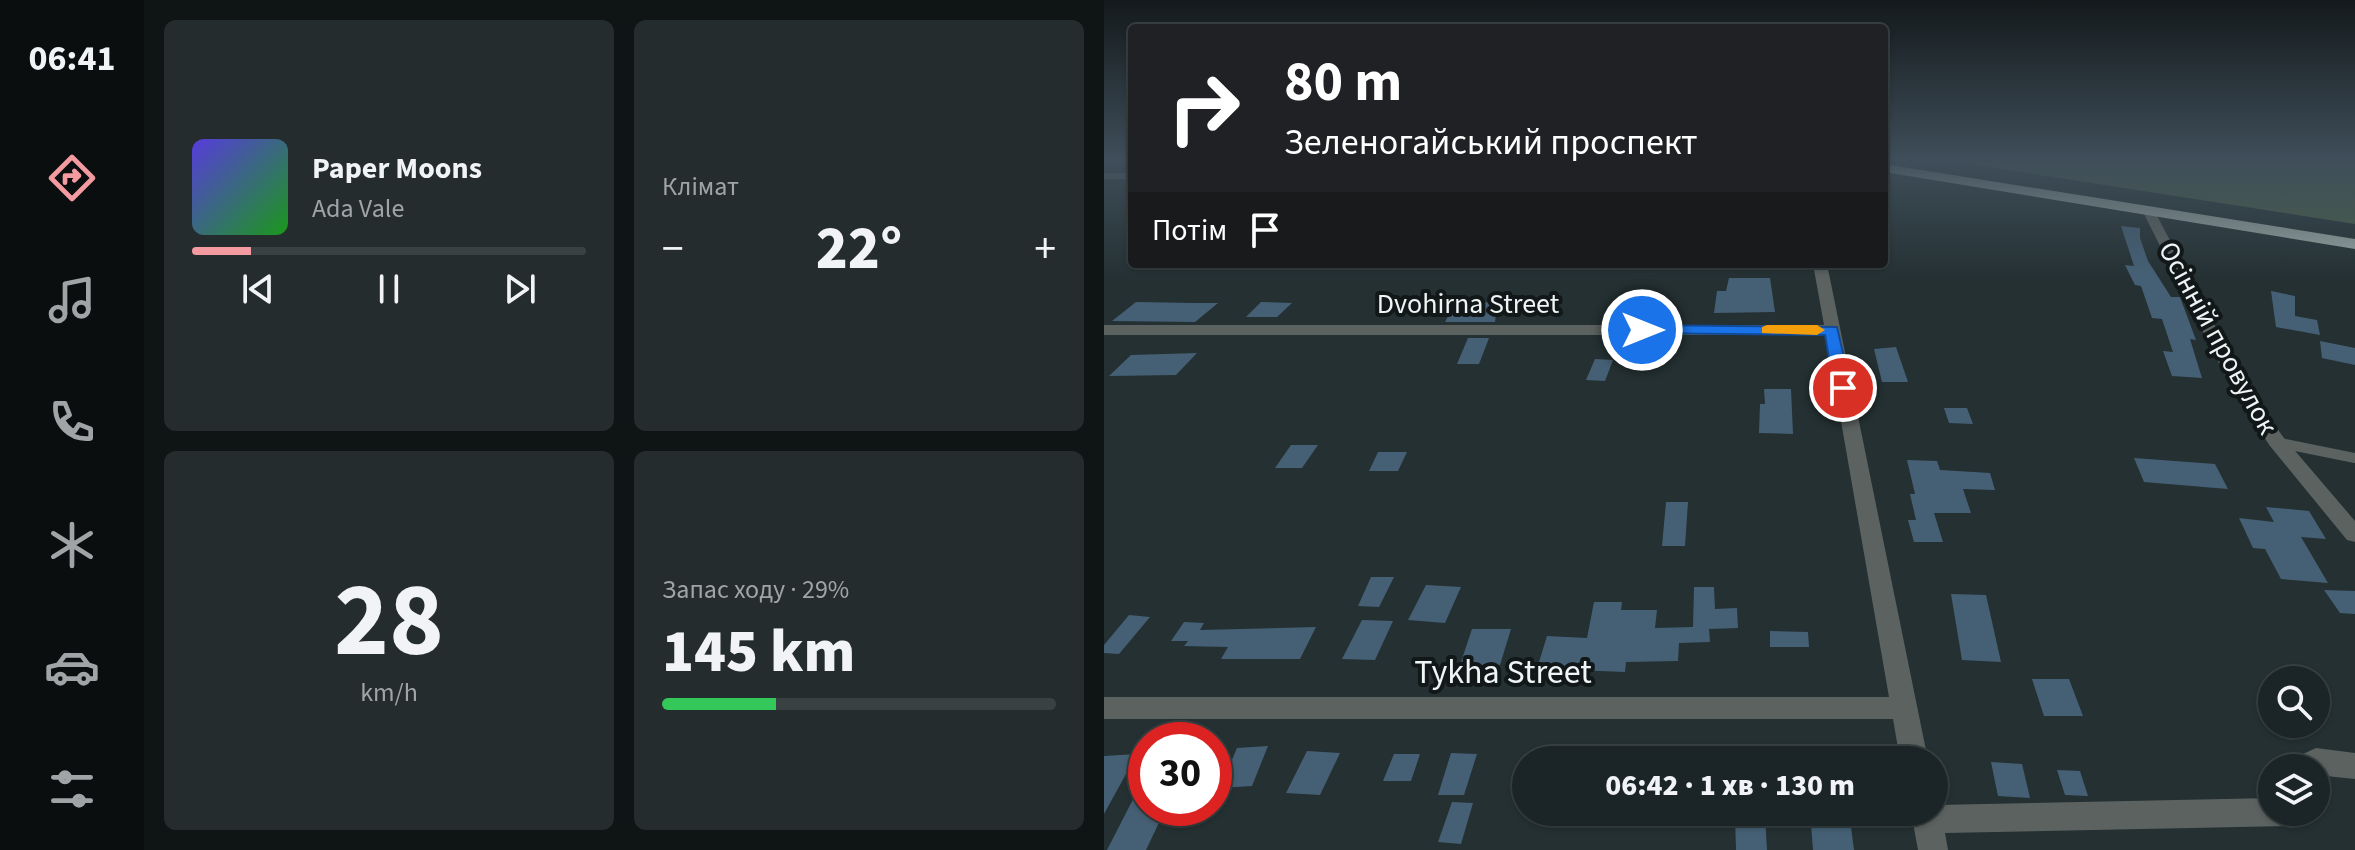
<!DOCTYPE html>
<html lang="uk">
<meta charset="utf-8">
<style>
body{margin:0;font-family:"Source Sans 3",sans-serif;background:#242c2e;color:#f1f3f6;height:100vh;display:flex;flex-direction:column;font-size:30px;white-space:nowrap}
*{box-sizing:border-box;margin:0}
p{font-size:26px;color:#a0a4a7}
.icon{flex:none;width:44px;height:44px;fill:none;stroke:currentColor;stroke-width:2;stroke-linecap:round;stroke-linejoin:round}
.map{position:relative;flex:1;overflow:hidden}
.panel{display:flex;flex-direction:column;gap:20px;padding:20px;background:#0f1415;width:960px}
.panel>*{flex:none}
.banner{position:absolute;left:24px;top:24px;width:760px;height:244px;border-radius:8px;box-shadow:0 2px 6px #0004,0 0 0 2px #394143;background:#202124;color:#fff;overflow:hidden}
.buttons{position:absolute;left:1154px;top:666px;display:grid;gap:16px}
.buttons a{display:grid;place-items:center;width:72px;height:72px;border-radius:50%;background:#1b2426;box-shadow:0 2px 6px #0004,0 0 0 2px #394143;font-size:40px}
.speed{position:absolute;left:24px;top:722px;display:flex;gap:16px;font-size:40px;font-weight:700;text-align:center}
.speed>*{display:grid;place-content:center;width:104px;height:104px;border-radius:50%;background:#1b2426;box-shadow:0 2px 6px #0004,0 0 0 2px #394143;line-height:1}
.speed .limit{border:12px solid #d22;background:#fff;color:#111}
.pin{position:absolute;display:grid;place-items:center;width:68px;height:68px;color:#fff;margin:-34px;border:4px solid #fff;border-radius:50%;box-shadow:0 2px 8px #0007}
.me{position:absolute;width:88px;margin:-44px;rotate:90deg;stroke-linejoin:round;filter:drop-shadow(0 0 6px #0008)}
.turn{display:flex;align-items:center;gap:28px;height:168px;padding:0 24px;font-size:36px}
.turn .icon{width:104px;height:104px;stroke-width:2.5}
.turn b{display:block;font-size:56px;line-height:68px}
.then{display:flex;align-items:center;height:76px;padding:0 24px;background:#0003;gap:16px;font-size:30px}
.big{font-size:60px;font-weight:800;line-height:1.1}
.panel .card{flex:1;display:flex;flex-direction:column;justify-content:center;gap:12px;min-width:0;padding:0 28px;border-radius:12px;background:#242c2e}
.panel .dial{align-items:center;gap:0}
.dial b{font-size:104px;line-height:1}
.song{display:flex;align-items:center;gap:24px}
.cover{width:96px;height:96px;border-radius:12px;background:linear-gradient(135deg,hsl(250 70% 55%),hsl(120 70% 35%))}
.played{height:8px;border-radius:4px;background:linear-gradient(90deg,#f49aa1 15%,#394143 15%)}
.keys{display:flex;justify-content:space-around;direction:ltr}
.heat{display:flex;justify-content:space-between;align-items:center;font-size:44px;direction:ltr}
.charge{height:12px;border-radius:6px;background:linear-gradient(90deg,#34c759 29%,#394143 0)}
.panel .tiles{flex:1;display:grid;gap:20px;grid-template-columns:repeat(2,1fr)}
.trip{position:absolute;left:408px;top:746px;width:436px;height:80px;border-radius:40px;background:#1b2426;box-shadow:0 2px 6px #0004,0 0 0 2px #394143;font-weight:800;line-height:80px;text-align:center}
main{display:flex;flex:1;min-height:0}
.tab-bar{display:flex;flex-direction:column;width:144px;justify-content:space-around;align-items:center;background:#0b0e0f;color:#a0a4a7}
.tab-bar .icon{width:56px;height:56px}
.tab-bar .on{color:#f49aa1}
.tab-bar b{font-size:36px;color:#f1f3f6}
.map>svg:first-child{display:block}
</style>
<main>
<nav class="tab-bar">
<b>06:41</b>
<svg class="icon on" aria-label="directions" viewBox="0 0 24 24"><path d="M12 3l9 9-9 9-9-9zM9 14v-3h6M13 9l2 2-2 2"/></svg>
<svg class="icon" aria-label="music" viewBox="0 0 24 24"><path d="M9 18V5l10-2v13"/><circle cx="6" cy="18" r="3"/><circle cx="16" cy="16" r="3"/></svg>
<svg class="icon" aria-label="phone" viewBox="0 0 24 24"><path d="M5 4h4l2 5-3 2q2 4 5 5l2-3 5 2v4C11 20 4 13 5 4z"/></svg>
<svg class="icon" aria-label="climate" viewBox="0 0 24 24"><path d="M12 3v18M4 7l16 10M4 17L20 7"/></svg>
<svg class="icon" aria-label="car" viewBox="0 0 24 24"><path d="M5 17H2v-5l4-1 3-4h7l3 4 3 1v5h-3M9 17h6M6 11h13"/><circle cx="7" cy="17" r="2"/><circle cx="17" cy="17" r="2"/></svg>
<svg class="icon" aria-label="filters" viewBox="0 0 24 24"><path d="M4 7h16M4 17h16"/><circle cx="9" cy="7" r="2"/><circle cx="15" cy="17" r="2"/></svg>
</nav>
<section class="panel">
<div class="tiles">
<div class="card">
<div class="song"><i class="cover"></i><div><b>Paper Moons</b><p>Ada Vale</p></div></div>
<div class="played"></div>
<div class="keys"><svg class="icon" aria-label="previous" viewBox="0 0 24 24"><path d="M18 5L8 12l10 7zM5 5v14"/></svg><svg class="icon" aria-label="pause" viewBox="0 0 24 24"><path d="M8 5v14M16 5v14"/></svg><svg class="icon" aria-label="next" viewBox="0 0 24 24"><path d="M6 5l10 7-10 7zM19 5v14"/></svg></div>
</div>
<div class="card"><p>Клімат</p>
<div class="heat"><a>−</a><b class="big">22°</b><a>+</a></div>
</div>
<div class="card dial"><b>28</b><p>km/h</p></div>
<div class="card"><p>Запас ходу · 29%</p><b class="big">145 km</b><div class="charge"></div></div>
</div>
</section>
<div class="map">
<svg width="1251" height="850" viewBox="0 0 1251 850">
<rect width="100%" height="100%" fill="#243032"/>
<!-- forest -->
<path fill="#4a5f47" d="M 847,161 L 1251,161 L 1251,224 Z"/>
<!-- building -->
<g fill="#456075">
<path d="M 1017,226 L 1036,228 L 1036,238 L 1044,261 L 1067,297 L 1076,297 L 1092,340 L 1086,339 L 1098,378 L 1068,376 L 1059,351 L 1069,352 L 1058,319 L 1048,318 L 1037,286 L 1031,285 L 1021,265 L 1030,266 Z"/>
<path d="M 625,278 L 666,278 L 671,312 L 610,313 L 613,291 L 622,291 Z"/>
<path d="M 1167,291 L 1191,296 L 1191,316 L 1213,320 L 1216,335 L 1172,327 Z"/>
<path d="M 525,296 L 548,296 L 545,311 L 522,310 Z"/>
<path d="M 32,302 L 90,303 L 114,303 L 91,322 L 8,321 Z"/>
<path d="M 157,302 L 188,303 L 173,317 L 142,317 Z"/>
<path d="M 388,302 L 384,309 L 393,308 L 391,322 L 341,322 L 348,309 L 357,309 L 358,304 Z"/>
<path d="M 364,338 L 385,338 L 375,364 L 353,364 Z"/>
<path d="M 1216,341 L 1251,348 L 1251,365 L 1218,358 Z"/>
<path d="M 792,347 L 804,382 L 778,382 L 770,349 Z"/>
<path d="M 93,353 L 72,375 L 5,376 L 27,355 Z"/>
<path d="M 491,359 L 509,360 L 501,381 L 482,380 Z"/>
<path d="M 660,389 L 687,389 L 689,434 L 655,433 L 656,404 L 661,404 Z"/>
<path d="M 840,408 L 863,408 L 869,424 L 845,423 Z"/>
<path d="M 187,445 L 214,445 L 198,468 L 171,468 Z"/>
<path d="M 274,452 L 303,452 L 294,471 L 265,471 Z"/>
<path d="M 1030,458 L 1111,464 L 1124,489 L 1040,482 Z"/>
<path d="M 803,460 L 833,461 L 836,470 L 886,473 L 891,490 L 859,489 L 867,513 L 830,513 L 839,542 L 810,542 L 804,520 L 812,520 L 806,494 L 811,494 Z"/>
<path d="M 562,502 L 584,502 L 581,546 L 558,546 Z"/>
<path d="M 1162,507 L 1205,511 L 1222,539 L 1197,537 L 1224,583 L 1177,579 L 1161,549 L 1149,548 L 1135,518 L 1170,522 Z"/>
<path d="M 267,577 L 290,577 L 275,607 L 254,606 Z"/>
<path d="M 322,585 L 357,587 L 341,623 L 304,620 Z"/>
<path d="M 590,587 L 610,587 L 611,609 L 633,608 L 634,628 L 605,629 L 606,642 L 575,643 L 574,661 L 522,662 L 521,672 L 445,669 L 446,665 L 435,662 L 443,636 L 483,638 L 490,602 L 518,602 L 517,610 L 553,610 L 551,628 L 589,627 Z"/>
<path d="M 1220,590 L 1251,591 L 1251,614 L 1236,613 Z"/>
<path d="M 847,594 L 882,595 L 897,662 L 858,660 Z"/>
<path d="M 25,615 L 46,617 L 15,654 L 0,653 L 0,645 Z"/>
<path d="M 258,620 L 289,621 L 271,660 L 238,659 Z"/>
<path d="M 80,622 L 100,623 L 96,630 L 212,627 L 196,659 L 117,659 L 124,647 L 80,646 L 84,641 L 67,641 Z"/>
<path d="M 368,629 L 407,629 L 396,665 L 356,665 Z"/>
<path d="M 666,631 L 704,632 L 705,647 L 666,647 Z"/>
<path d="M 928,679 L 965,679 L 979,716 L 940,716 Z"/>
<path d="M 164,746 L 148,786 L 116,788 L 133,748 Z"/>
<path d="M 203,751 L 236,753 L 216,795 L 182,793 Z"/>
<path d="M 347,753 L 373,754 L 360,795 L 334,795 Z"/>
<path d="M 33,754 L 0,814 L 0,756 Z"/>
<path d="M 290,754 L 316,754 L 307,781 L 279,781 Z"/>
<path d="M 887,762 L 918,764 L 926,798 L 894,796 Z"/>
<path d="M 953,770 L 976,771 L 984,796 L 961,795 Z"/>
<path d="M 42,774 L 42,808 L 62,808 L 42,850 L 3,850 Z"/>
<path d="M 348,802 L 369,803 L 357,844 L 334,842 Z"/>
<path d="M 706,812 L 745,812 L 750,850 L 709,850 Z"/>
<path d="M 631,817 L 661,817 L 663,850 L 632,850 Z"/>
</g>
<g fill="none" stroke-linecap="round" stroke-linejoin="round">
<!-- lane -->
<path stroke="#5c6260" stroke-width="10" d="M 1176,443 L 1251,458"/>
<!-- street -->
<g fill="#5c6260" fill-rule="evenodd">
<rect x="0" y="173" width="28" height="6"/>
<path d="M 1044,206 L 1050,210 L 1143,387 L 1180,438 L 1251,521 L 1251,542 L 1243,540 L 1166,446 L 1127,387 L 1038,210 Z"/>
<path d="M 709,264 L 723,264 L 824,760 L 796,760 L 789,719 L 0,719 L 0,697 L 785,697 L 722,335 L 0,335 L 0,325 L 720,325 Z"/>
<path d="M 1212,748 L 1251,753 L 1251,779 L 1212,775 L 1212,768 L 1184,768 L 1188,759 Z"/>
<path d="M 1168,798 L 1168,812 L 1205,812 L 1200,822 L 1190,826 L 841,833 L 844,850 L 814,850 L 807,812 L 830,812 L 830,801 L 833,805 Z"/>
</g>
<!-- highway -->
<path fill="#9ba8a4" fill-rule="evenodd" d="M 780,164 L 1251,239 L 1251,249 L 780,172 Z"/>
</g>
<!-- sky -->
<linearGradient id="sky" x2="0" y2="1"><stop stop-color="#141a1c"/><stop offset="0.57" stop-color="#3f4e5a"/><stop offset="1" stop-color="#3f4e5a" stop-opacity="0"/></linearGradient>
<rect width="1251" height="280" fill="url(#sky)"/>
<!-- route -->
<path fill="#1a73e8" stroke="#114b97" stroke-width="2" d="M 538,325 L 733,327 L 747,388 L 739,393 L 730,388 L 721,335 L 533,333 L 533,327 Z"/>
<!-- slow -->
<path fill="#f59e0b" d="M 663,325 L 713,325 L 721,330 L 713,335 L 658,333 L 658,327 Z"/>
<g text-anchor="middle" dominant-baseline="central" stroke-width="8" stroke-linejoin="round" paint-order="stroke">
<!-- street labels -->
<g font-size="28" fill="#eef5f6" stroke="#121718">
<text x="364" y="304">Dvohirna Street</text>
<text transform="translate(1114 338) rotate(61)">Осінній провулок</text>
</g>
<!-- near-street labels -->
<g font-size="34" fill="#eef5f6" stroke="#121718">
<text x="399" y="672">Tykha Street</text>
</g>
</g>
</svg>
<div class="buttons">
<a><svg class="icon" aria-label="search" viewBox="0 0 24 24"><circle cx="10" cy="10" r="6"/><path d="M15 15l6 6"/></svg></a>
<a><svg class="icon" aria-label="layers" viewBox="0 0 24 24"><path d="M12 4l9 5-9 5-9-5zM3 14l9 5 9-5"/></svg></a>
</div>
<div class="speed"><div class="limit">30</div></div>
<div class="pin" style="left:739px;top:388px;background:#d93025"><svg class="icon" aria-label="arrive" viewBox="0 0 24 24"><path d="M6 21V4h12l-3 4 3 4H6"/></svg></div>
<svg class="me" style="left:538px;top:330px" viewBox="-20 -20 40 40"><circle r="17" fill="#1a73e8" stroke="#fff" stroke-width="3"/><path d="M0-11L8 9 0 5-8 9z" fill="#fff"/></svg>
<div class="trip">06:42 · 1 хв · 130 m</div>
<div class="banner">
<div class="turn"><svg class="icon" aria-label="right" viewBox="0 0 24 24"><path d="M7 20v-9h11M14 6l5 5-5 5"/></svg><div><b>80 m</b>Зеленогайський проспект</div></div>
<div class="then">Потім<svg class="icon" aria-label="arrive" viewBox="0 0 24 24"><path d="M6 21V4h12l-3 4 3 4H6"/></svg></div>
</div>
</div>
</main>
